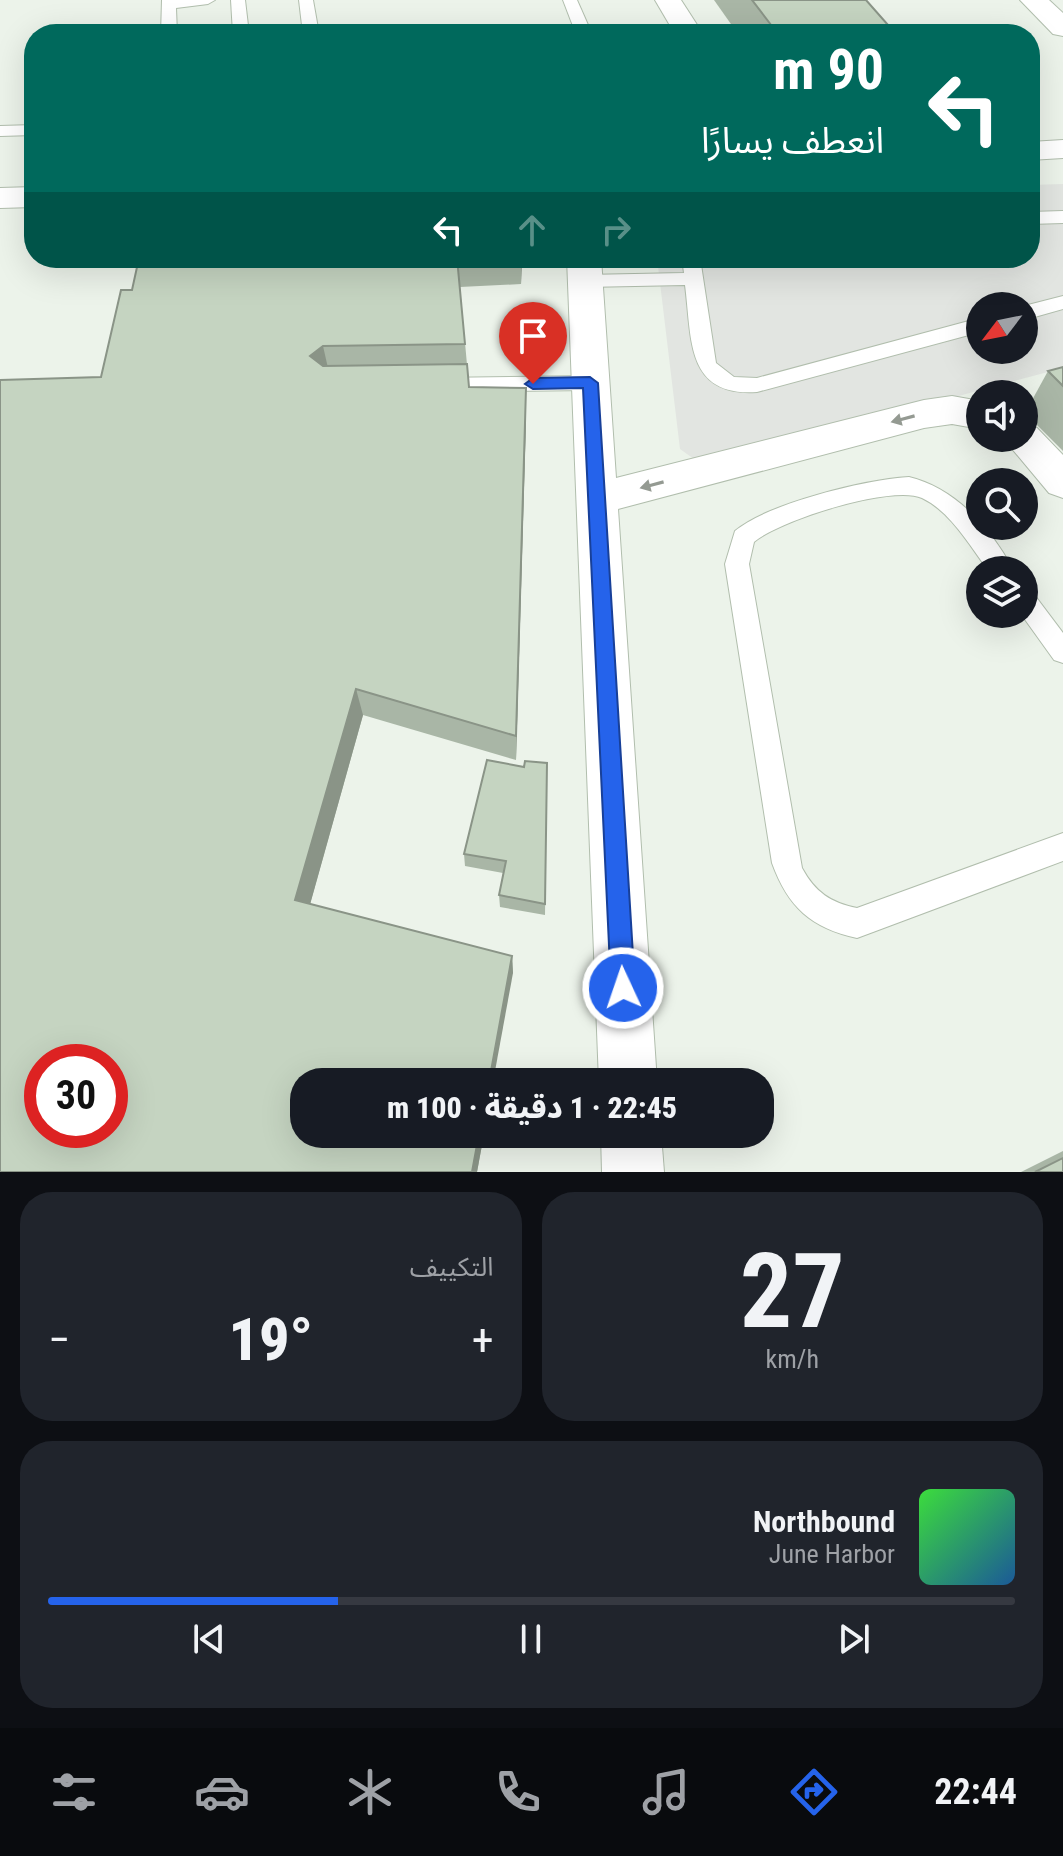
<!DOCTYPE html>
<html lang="ar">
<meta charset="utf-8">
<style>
body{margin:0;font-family:"Roboto Condensed","Noto Sans Arabic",sans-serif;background:#20242c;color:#f1f3f6;direction:rtl;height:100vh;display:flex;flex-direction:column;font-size:30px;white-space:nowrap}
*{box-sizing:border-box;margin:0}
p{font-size:26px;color:#9ea1a6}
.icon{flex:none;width:44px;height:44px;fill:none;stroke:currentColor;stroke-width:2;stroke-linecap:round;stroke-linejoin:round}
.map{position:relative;height:1172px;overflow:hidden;direction:ltr}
.drawer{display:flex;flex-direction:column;gap:20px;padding:20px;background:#0d0f14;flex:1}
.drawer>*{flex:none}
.top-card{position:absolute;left:24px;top:24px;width:1016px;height:244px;border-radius:32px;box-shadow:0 8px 32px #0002;direction:rtl;background:#00695c;color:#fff;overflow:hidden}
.needle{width:52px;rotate:238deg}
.buttons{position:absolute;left:966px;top:292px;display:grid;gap:16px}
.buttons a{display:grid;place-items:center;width:72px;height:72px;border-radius:50%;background:#171b24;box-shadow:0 8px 32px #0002;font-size:40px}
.speed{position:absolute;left:24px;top:1044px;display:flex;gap:16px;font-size:40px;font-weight:700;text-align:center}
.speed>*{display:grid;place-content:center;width:104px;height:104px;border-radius:50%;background:#171b24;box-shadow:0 8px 32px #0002;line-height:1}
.speed .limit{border:12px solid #d22;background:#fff;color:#111}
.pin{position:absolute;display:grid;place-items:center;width:68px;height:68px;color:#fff;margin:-82px -34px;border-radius:50% 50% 50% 0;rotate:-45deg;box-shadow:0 0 8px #0007}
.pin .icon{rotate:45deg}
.me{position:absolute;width:88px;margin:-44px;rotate:357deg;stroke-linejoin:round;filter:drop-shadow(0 0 6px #0008)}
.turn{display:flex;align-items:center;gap:28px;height:168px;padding:0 24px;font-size:36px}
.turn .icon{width:104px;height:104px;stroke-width:2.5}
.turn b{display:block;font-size:56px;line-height:68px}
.lanes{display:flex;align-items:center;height:76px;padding:0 24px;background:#0003;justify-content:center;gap:40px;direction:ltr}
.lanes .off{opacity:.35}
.big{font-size:60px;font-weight:800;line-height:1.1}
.drawer .widget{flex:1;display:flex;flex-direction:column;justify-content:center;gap:12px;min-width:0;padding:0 28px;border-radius:32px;background:#20242c}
.drawer .dial{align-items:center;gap:0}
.dial b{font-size:104px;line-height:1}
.song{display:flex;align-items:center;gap:24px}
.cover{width:96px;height:96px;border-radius:12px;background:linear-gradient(135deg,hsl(120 70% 55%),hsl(210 70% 35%))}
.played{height:8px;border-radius:4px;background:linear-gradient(90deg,#2563eb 30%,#363941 30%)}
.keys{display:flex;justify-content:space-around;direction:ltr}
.heat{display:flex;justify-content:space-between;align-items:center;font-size:44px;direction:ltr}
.drawer .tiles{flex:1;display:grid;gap:20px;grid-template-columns:1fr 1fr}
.widget:last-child{grid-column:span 2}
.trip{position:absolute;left:290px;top:1068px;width:484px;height:80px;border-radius:32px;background:#171b24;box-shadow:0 8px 32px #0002;font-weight:800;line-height:80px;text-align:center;direction:rtl}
.tabs{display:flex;height:128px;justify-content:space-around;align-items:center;background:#090b0e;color:#9ea1a6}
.tabs .icon{width:56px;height:56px}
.tabs .current{color:#2563eb}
.tabs b{font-size:36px;color:#f1f3f6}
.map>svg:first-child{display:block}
</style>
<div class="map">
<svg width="1063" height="1172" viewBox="0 0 1063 1172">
<rect width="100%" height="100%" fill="#ecf3ea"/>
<!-- parking -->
<path fill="#e2e5e1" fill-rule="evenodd" d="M 1063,184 L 1063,368 L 713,462 L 694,459 L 680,449 L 657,258 L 1030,258 L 1030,185 ZM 980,306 L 1024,306 L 1024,350 L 980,350 Z"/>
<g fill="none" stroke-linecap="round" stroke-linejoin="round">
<defs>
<g id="service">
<path d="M 162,0 L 215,0 L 208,4 L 176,8 L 177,34 L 161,34 Z"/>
<path d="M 231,0 L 245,0 L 249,34 L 233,34 Z"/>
<path d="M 299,0 L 313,0 L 319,34 L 303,34 Z"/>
<path d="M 563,0 L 577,0 L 592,34 L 576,34 Z"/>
<path d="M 34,125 L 34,135 L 0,136 L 0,126 Z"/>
<path d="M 1063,211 L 1063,223 L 1030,224 L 1030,212 Z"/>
<path d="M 682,258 L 700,258 L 716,363 L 734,377 L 757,378 L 980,318 L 980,332 L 757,392 C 685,397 692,338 685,285 L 585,287 L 575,281 L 585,275 L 684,273 Z"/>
<path d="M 1063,296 L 1063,309 L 1024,320 L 1024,306 Z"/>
<path d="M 590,376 L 600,383 L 590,390 L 437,392 L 427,385 L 437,378 Z"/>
<path d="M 909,477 C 955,488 992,529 1013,570 L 988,570 C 970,546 950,511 922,498 C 892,484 778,521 754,542 L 749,564 L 802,868 C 815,892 831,903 857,908 L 1063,833 L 1063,861 L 857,938 C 811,928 788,907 772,863 L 725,564 L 735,531 C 769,503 864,480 909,477 Z"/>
<path d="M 1024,590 L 1033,593 L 1063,633 L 1063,663 L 1054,660 L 1021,614 L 1024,614 Z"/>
</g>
<g id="minor">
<path d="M 655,0 L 681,0 L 703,34 L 675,34 Z"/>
<path d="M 1020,0 L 1049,0 L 1063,13 L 1063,36 L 1053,34 Z"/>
<path d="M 1063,140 L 1063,158 L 1030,160 L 1030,142 Z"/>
<path d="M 34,187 L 34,207 L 0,208 L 0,188 Z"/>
<path d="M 567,258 L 601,258 L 616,478 L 924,400 L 952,396 L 980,401 L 980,429 L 952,424 L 924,428 L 618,509 L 657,1082 L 599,1082 Z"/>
<path d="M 1024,424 L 1037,428 L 1063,455 L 1063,498 L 1049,493 L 1003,438 L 1024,438 Z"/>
<path d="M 601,1134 L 661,1134 L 664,1172 L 602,1172 Z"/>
</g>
</defs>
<!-- service casing -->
<use href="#service" stroke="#b1bead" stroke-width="2"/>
<!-- minor casing -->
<use href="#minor" stroke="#b1bead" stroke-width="2"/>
<!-- service -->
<use href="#service" fill="#fff" fill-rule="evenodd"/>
<!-- minor -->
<use href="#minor" fill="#fff" fill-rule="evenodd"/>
</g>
<!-- wall -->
<g fill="#a9b6a6">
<path d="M 714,0 L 866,0 L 896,34 L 738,34 Z"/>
<path d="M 139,258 L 522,258 L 521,284 L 460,287 L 469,387 L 526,388 L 526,419 L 516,760 L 363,715 L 310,904 L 512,956 L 513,973 L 304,1134 L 484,1134 L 477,1172 L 0,1172 L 101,377 L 132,290 Z"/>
<path d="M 1063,367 L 1063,451 L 1025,413 L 1048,371 Z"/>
<path d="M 547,763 L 545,915 L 500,907 L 499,895 L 503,873 L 465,866 L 464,854 L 524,767 Z"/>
<path d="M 1063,1151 L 1063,1172 L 1021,1172 Z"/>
</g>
<!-- shaded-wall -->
<g fill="#8a9487">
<path d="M 521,258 L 522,258 L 521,284 Z"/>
<path d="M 323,346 L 330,377 L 310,356 Z"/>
<path d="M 526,388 L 526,419 L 516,760 L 516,736 Z"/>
<path d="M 356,689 L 363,715 L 306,919 L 295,900 Z"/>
<path d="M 512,956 L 513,973 L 493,1082 L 489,1082 Z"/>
<path d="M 479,1134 L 484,1134 L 477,1172 L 472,1172 Z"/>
</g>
<!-- building -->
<g fill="#c5d4c1" stroke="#8a9487" stroke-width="2" fill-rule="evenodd">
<path d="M 752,0 L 866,0 L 896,34 L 778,34 Z"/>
<path d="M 139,258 L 457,258 L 465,344 L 323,346 L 310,356 L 323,366 L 467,364 L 469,387 L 526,388 L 516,736 L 356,689 L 295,900 L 512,956 L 489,1082 L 304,1082 L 304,1134 L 479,1134 L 472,1172 L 0,1172 L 0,380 L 101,377 L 121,290 L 132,290 ZM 42,1062 L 110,1062 L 110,1130 L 42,1130 Z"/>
<path d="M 1063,367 L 1063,386 L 1048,371 Z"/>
<path d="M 487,760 L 524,767 L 525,761 L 547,763 L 545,904 L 499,895 L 506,861 L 464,854 Z"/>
<path d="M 1063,1158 L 1063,1172 L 1035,1172 Z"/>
</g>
<!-- one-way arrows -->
<defs><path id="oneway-solid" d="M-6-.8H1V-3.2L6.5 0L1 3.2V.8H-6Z" transform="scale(2)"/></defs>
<g fill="#949a92">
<use href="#oneway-solid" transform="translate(903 419) rotate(165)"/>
<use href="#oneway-solid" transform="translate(652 485) rotate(165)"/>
</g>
<!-- route -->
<path fill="#2563eb" stroke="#184099" stroke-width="2" d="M 590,377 L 598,383 L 635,988 L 631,997 L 623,1000 L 615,997 L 611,988 L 583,388 L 533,389 L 525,384 L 533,378 Z"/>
</svg>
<div class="buttons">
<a><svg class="needle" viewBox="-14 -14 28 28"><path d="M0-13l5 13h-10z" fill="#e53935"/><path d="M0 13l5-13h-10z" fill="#9ea1a6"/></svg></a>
<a><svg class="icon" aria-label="sound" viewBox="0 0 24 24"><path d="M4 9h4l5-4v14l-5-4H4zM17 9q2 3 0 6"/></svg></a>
<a><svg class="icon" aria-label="search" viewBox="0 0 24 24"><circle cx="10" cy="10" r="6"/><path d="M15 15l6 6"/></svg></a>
<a><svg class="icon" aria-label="layers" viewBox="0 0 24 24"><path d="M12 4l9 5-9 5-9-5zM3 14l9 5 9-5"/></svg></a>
</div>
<div class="speed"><div class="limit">30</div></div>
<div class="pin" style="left:533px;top:384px;background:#d93025"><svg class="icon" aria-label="arrive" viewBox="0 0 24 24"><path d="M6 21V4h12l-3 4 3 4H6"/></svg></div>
<svg class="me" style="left:623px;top:988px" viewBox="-20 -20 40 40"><circle r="17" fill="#2563eb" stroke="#fff" stroke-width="3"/><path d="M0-11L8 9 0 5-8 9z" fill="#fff"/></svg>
<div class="trip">22:45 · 1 دقيقة · 100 m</div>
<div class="top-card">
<div class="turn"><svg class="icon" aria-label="left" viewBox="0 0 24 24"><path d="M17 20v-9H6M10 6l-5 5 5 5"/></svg><div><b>90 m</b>انعطف يسارًا</div></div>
<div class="lanes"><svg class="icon" aria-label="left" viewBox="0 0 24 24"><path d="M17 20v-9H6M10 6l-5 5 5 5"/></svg><svg class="icon off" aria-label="ahead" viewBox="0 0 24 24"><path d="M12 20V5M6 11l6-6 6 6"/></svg><svg class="icon off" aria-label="right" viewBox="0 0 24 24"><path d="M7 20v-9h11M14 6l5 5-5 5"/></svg></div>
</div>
</div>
<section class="drawer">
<div class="tiles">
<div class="widget dial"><b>27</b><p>km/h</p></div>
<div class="widget"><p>التكييف</p>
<div class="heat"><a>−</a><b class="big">19°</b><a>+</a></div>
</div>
<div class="widget">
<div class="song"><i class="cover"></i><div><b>Northbound</b><p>June Harbor</p></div></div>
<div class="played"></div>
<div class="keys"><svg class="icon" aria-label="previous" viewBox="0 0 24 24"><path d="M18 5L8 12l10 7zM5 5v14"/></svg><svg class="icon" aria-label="pause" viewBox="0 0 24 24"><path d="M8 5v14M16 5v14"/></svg><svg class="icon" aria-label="next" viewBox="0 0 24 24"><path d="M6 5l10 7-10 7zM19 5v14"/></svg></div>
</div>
</div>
</section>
<nav class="tabs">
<b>22:44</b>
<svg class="icon current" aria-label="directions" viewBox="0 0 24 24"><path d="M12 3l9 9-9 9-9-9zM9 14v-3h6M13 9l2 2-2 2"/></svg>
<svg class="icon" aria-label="music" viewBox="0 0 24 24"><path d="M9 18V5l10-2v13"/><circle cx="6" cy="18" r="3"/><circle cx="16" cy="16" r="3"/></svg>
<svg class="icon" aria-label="phone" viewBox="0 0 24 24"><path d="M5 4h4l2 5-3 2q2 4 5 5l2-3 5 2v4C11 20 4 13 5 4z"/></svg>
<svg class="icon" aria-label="climate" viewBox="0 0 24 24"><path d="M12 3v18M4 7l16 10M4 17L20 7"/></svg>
<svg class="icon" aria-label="car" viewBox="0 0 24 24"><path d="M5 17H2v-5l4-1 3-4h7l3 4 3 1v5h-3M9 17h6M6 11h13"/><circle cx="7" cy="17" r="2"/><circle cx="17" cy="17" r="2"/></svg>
<svg class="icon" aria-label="filters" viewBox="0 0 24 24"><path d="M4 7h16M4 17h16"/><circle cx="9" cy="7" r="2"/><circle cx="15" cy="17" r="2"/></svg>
</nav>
